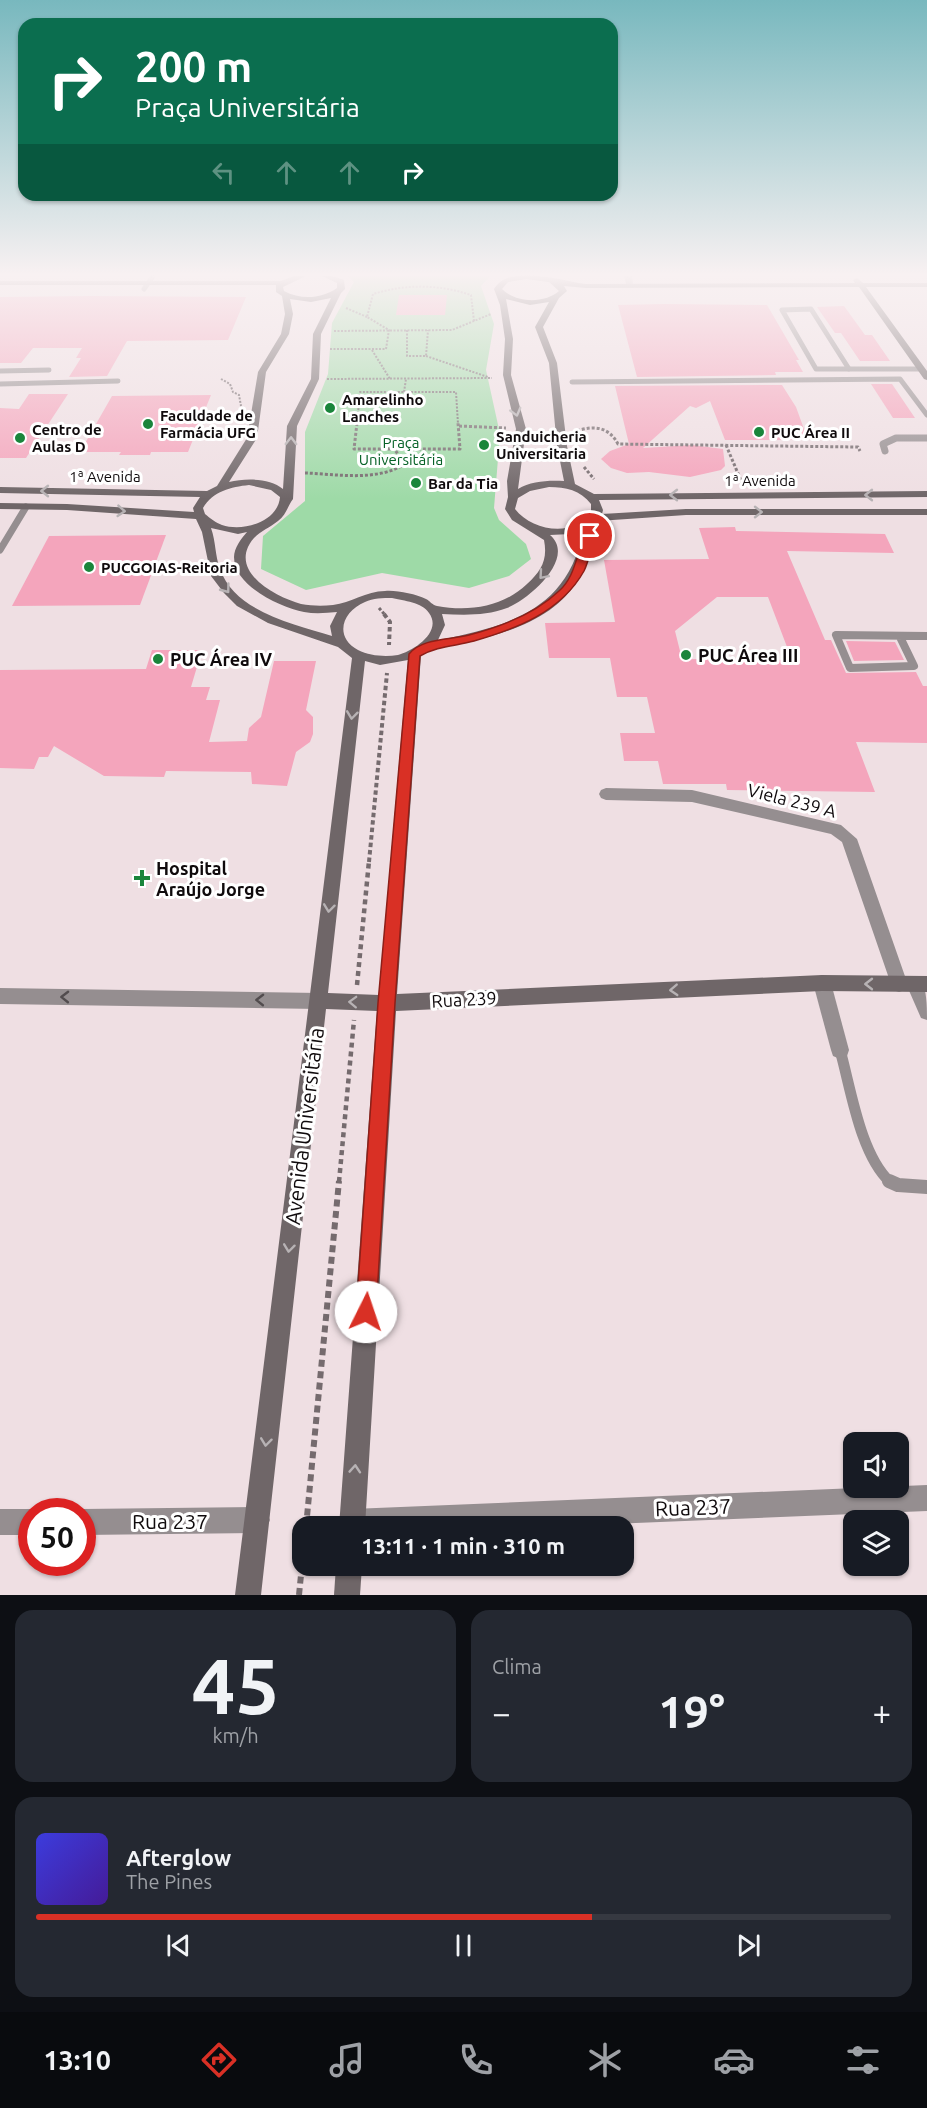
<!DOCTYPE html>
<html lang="pt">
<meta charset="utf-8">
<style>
body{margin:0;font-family:Ubuntu,sans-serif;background:#242831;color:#f1f3f6;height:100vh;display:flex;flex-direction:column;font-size:22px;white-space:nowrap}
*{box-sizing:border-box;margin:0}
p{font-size:20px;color:#9ea1a6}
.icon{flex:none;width:33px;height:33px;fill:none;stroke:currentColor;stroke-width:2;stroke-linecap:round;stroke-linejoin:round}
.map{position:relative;height:1595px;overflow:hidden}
.side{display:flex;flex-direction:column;gap:15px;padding:15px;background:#0d0f14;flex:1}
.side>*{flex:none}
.banner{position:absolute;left:18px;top:18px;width:600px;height:183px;border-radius:18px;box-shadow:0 2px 4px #0004;background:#0b6e4f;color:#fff;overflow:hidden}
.fabs{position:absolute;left:843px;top:1432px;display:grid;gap:12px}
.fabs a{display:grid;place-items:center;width:66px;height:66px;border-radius:12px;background:#171b24;box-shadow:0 2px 4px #0004;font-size:30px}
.speed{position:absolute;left:18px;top:1498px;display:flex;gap:12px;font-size:30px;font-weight:700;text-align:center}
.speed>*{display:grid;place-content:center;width:78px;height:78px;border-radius:50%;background:#171b24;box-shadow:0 2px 4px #0004;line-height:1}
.speed .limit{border:9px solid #d22;background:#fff;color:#111}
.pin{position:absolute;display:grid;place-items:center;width:51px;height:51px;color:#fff;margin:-26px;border:3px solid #fff;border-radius:50%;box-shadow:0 2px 6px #0007}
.me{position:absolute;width:66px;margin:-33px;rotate:4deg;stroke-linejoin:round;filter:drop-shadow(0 0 4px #0008)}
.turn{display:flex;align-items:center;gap:21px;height:126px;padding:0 18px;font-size:27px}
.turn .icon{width:78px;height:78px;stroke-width:2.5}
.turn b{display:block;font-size:42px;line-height:51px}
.lanes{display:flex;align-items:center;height:57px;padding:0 18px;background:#0003;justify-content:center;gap:30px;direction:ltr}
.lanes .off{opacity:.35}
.big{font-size:45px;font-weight:700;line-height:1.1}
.side .widget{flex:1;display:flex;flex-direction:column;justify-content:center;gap:9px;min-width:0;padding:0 21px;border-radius:18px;background:#242831}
.side .dial{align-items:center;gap:0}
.dial b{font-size:78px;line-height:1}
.song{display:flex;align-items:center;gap:18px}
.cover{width:72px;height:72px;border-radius:9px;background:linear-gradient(135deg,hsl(240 70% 55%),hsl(260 70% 35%))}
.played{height:6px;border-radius:3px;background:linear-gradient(90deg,#d93025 65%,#363941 65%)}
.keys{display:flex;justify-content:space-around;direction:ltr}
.heat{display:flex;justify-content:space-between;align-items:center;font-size:33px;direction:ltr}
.side .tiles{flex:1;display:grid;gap:15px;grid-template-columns:1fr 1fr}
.widget:last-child{grid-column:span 2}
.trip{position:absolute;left:292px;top:1516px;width:342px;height:60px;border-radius:18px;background:#171b24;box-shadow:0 2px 4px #0004;font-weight:700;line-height:60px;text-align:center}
.menu{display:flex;height:96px;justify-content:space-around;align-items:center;background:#090b0e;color:#9ea1a6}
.menu .icon{width:42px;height:42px}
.menu .active{color:#d93025}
.menu b{font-size:27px;color:#f1f3f6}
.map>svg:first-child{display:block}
</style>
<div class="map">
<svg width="927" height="1595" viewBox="0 0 927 1595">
<rect width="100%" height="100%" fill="#efdfe3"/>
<!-- green -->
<path fill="#9edaa7" d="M 348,276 L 490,276 L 481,286 L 494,324 L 486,370 L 500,434 L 494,508 L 499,520 L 526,544 L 531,559 L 509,576 L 469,588 L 382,573 L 306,590 L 261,569 L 263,536 L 305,501 L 305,432 L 328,374 L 332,323 L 354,282 Z"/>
<!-- building -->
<g fill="#f4a5bc" fill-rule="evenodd">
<path d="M 399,295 L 447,295 L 445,315 L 396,315 Z"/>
<path d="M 0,297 L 92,296 L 246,297 L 228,340 L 127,341 L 107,376 L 69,377 L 81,358 L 76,358 L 82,348 L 33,348 L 21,363 L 0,363 Z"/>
<path d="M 664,304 L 767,305 L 799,360 L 796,360 L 803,372 L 775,372 L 776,375 L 637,377 L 618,305 Z"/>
<path d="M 844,306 L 865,335 L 872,335 L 890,361 L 860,361 L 841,333 L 835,333 L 817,307 Z"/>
<path d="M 871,384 L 892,384 L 915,418 L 893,418 Z"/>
<path d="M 782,385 L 796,407 L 808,440 L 725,440 L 710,401 L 696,408 L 690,406 L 643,448 L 692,445 L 723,449 L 725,466 L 721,470 L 690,477 L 649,472 L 627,473 L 611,468 L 601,459 L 610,451 L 629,444 L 615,386 Z"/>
<path d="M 29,394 L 68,394 L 26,458 L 0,458 L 0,408 L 19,409 Z"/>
<path d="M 211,395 L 188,452 L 151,452 L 150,455 L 119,455 L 121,452 L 80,452 L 112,396 Z"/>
<path d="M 735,527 L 736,531 L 885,534 L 894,553 L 787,551 L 825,640 L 831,640 L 846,673 L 916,672 L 923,686 L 927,686 L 927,743 L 856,742 L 875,792 L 727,790 L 726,784 L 663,784 L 658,761 L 624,761 L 620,733 L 655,733 L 647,697 L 617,697 L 610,658 L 549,658 L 545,623 L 615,622 L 604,560 L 709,559 L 699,528 ZM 717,597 L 768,597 L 792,660 L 682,659 L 675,631 Z"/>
<path d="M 166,535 L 140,605 L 12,606 L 49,536 Z"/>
<path d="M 846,641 L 895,642 L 904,660 L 854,661 Z"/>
<path d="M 152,650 L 202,650 L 191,687 L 210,687 L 206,700 L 220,700 L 209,742 L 247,741 L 249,728 L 261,717 L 274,661 L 316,661 L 306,710 L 313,717 L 313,734 L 310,742 L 296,752 L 287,786 L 252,784 L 251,772 L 166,771 L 164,777 L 104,776 L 54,746 L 48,757 L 39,757 L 34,769 L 0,768 L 0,670 L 146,669 Z"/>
</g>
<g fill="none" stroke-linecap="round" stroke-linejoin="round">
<!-- path-far4 -->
<g stroke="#756b6e" stroke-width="2" stroke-dasharray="2 1.5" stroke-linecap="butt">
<path d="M 346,308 L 367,317"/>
<path d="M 407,330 L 407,356 L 426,356 L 428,330"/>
<path d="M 334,331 L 452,330 L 491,314"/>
<path d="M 330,349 L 386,349 L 389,330 L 367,317 L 373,294 C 406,284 438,284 471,295 L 474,321"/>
<path d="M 372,350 L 390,379"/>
<path d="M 426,356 L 488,377"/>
<path d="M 221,379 L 230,384 L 233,392 L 239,395 L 241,406"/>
<path d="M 327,379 L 492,378"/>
<path d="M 404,392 L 456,392 L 458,424"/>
<path d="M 404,392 L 406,379"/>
<path d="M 357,424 L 360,392 L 404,392"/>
</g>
<!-- path-far3 -->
<g stroke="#756b6e" stroke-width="3" stroke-dasharray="3 2" stroke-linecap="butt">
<path d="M 357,423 L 354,449 L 460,449 L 458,423"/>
<path d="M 459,426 L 506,428"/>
<path d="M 577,431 C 594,425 609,427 618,444 L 858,447 L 860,451"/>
<path d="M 726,445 L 742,483"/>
<path d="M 584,467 L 594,479"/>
<path d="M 305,473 C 337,474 376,482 405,464 L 395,450"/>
<path d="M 379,608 L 385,615"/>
</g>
<!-- path-far2 -->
<g stroke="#756b6e" stroke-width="4" stroke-dasharray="4.5 3" stroke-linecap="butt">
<path d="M 384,614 L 390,622 L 389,645"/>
<path d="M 369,862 L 387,673"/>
</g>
<!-- path-far1 -->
<g stroke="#756b6e" stroke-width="4.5" stroke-dasharray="5 4" stroke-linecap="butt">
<path d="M 357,985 L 369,861"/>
<path d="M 339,1182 L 354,1020"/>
</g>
<!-- path -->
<g stroke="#756b6e" stroke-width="6" stroke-dasharray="7 4.5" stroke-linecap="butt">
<path d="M 306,1527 L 339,1181"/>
<path d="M 299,1595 L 303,1555"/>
</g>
<!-- lane-far4 -->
<g stroke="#958e90" stroke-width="5">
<path d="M 144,289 L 153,276"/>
<path d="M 811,309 L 849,369 L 816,369 L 782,310 Z"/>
<path d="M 849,369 L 920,369"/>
<path d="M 0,371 L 49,370"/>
<path d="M 572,382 L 900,379 L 927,415"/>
<path d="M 0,384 L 118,381"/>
</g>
<!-- lane-far3 -->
<g stroke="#958e90" stroke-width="7">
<path d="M 885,451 L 883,444 L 896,438 L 927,438"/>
<path d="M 0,550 L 26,507"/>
</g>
<!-- lane-far2 -->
<path stroke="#958e90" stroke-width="8" d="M 900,637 L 914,666 L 850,668 L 836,635 L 927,636"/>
<!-- lane-far1 -->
<path stroke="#958e90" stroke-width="11" d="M 840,1050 C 851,1089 860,1154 890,1182"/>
<!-- lane -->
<path stroke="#958e90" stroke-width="14" d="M 889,1181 L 898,1185 L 927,1187"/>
<!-- street -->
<g fill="#958e90" fill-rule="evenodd">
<path d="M 624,276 L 632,276 L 633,287 L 627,287 Z"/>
<path d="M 606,788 L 692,790 L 841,825 L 857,839 L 907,982 L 909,978 L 915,976 L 921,978 C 927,992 927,1005 927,1020 L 921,1018 L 907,986 L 905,990 L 899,992 L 893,990 L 842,842 L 831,834 L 692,802 L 606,800 L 601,798 L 599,794 L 601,790 Z"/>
<path d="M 822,975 L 828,977 L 831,983 L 849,1050 L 847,1056 L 840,1059 L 833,1056 L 831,1050 L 813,983 L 816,977 Z"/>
<path d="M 0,988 L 319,993 L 325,995 L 328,1001 L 325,1007 L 319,1009 L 0,1004 Z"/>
<path d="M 927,1485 L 927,1511 L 538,1527 L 341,1527 L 339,1522 L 343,1513 L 352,1509 Z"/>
<path d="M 257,1507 L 266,1511 L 270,1520 L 266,1529 L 257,1533 L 82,1535 L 82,1512 L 75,1512 L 82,1509 Z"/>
<path d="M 0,1509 L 32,1509 L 39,1512 L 32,1512 L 32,1535 L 0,1535 Z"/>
</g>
<!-- secondary -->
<g fill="#6f6668" fill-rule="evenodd">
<path d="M 294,276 L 306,276 L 283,287 L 284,291 C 301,300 321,299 337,288 L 337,283 L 322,276 L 332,276 L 344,280 L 345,289 L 341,293 L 321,334 L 319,379 L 297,426 L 293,499 C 288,505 287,514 278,521 C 267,530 255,532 248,547 C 235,576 279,598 301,604 C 312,606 323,606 333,605 C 351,603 366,591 385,591 C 397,590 415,594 426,599 C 430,601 432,605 437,606 C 469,612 503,607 527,584 C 541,571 548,560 544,540 L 512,520 L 505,509 L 508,497 L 507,481 L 516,429 L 503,375 L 505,339 L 500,305 L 494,289 C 509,263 562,281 586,284 L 855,283 L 853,280 L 857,278 L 863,283 L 927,283 L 927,287 L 866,287 L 927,371 L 927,380 L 924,379 L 859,287 L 586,288 L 564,286 L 567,291 L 559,298 L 543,327 L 557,363 L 567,446 L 575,484 L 594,494 L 927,491 L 927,497 L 599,500 L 603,510 L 602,514 L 686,509 L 927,509 L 927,515 L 686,515 L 598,521 C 592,529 593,542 590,552 C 588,560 583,569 579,577 C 552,629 478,640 427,651 L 421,655 L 397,994 L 822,975 L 927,976 L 927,992 L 822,991 L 396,1011 L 365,1527 L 339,1527 L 377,1011 L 326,1009 L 261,1595 L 235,1595 L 352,658 L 338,647 L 268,623 L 237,606 L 224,593 L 211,576 L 202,532 L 196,519 L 67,510 L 0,509 L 0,503 L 67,504 L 194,512 L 193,508 L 200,497 L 0,493 L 0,487 L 207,491 L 217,486 L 247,438 L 258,372 L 281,334 L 285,314 L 282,296 L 276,292 L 276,285 L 0,285 L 0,281 L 281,281 ZM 526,279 L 549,282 L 559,291 C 544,304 516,303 502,289 L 508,282 ZM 331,298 L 313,334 L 311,379 L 287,426 L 283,489 C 270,478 246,478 229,482 L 257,438 L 266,372 L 289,334 L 293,314 L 290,299 L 311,302 ZM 506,299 L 530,305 L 549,302 L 535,327 L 549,363 L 557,446 L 564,481 C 549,480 531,481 518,489 L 526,429 L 511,375 L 513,339 ZM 249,485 L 271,490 L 280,497 C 278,522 243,532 222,525 C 216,523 210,518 205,514 L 203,508 C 213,491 231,487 249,485 ZM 549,487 C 566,487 580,490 591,504 L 591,515 C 571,537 532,531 515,509 L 518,498 L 530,491 ZM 211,528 L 238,534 L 247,532 C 241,539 234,548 234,557 C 234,586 280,607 304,612 C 315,614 326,613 337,612 L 330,626 L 332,636 C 294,624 235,612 220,569 C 215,556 216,542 211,528 ZM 583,531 C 568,610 509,626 438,640 L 445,625 L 442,614 C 464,615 486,616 507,608 C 528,600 577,558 550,535 L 571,534 ZM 392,598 C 404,601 422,602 429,613 C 443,632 413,651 398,655 C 385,657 370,656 358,650 C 333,636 343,611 365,602 C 373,598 383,598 392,598 ZM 408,660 L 379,995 L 328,993 L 365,661 L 380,665 Z"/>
<path d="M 336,1566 L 362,1566 L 360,1595 L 334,1595 Z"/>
</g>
</g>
<!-- one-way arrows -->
<defs><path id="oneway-chevron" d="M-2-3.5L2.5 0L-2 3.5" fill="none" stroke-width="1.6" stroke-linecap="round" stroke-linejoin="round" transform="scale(1.5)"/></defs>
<g stroke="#b7b2b4">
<use href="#oneway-chevron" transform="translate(516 412) rotate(75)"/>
<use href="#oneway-chevron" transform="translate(291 441) rotate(-89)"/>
<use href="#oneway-chevron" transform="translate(45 491) rotate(-180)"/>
<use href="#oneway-chevron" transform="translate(674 495) rotate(-180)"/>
<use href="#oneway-chevron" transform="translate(869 495) rotate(180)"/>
<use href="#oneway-chevron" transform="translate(121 511) rotate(4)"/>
<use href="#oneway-chevron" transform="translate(758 512)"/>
<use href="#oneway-chevron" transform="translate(543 575) rotate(131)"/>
<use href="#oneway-chevron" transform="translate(226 589) rotate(53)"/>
<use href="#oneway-chevron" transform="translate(352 715) rotate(97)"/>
<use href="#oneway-chevron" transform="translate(329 908) rotate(97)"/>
<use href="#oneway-chevron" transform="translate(869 984) rotate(-180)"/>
<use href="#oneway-chevron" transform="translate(674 990) rotate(177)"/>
<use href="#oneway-chevron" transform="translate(353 1002) rotate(-178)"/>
<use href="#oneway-chevron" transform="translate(289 1248) rotate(97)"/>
<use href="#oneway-chevron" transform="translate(266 1442) rotate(97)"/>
<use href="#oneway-chevron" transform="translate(355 1469) rotate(-86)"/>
</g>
<g stroke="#524c4e">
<use href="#oneway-chevron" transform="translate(65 997) rotate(-179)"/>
<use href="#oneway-chevron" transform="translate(260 1000) rotate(-179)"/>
</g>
<!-- sky -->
<linearGradient id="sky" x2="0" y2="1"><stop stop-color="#78b8be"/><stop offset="0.55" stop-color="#f8f1f2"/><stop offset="1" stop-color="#f8f1f2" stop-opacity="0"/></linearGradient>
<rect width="927" height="499" fill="url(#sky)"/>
<!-- route -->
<path fill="#d93025" stroke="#8d1f18" stroke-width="1.5" d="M 586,534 L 595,536 C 591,547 589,561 584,571 C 561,612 516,629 474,641 C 456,646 437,646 420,656 L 395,1003 L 376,1312 L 373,1319 L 366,1322 L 359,1319 L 356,1312 L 378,1003 L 409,654 C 422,638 450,640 469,635 C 500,627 535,614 559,591 C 576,576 576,553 586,534 Z"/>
<!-- markers -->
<g fill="#1a853b" stroke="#fff" stroke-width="2">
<circle cx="330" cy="408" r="6"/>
<circle cx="148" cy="424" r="6"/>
<circle cx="759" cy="432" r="6"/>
<circle cx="20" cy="438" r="6"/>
<circle cx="484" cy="445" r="6"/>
<circle cx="416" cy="483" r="6"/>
<circle cx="89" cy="567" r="6"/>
<circle cx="686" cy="655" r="6"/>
<circle cx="158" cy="659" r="6"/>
<path d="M139 869h6v6h6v6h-6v6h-6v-6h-6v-6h6z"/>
</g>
<g text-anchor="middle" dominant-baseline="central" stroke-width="6" stroke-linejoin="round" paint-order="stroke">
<!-- far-poi labels -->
<g font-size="15" font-weight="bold" fill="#0f0a0c" stroke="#fff" text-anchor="start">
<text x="342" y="399">Amarelinho<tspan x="342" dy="17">Lanches</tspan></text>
<text x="160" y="415">Faculdade de<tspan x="160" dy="17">Farmácia UFG</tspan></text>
<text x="32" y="429">Centro de<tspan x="32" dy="17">Aulas D</tspan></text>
<text x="771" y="432">PUC Área II</text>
<text x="496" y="436">Sanduicheria<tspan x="496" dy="17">Universitaria</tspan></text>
<text x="428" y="483">Bar da Tia</text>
<text x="101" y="567">PUCGOIAS-Reitoria</text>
</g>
<!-- far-park labels -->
<g font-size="15" fill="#056126" stroke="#fff">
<text x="401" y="442">Praça<tspan x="401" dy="17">Universitária</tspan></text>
</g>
<!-- far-street labels -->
<g font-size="15" fill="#0f0a0c" stroke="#fff">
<text x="105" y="476">1ª Avenida</text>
<text x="760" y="480">1ª Avenida</text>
</g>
<!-- poi labels -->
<g font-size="18" font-weight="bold" fill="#0f0a0c" stroke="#fff" text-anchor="start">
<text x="698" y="655">PUC Área III</text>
<text x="170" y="659">PUC Área IV</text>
<text x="156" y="868">Hospital<tspan x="156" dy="21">Araújo Jorge</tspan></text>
</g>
<!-- street labels -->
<g font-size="18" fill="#0f0a0c" stroke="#fff">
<text transform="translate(792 800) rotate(14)">Viela 239 A</text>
<text transform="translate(464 999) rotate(-3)">Rua 239</text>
</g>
<!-- near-street labels -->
<g font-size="21" fill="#0f0a0c" stroke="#fff">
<text transform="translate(304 1126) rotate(-83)">Avenida Universitária</text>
<text transform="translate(693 1507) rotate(-2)">Rua 237</text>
<text x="170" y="1521">Rua 237</text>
</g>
</g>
</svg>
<div class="fabs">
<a><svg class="icon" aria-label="sound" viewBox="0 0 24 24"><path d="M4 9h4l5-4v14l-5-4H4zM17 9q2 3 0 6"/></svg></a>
<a><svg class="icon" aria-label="layers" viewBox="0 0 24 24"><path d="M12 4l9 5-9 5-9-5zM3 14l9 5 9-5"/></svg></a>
</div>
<div class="speed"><div class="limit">50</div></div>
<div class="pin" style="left:590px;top:536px;background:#d93025"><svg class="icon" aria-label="arrive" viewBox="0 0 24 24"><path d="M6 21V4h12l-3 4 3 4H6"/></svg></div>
<svg class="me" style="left:366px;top:1312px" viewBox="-20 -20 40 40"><circle r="19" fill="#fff"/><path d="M0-13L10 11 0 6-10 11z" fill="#d93025"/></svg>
<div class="trip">13:11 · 1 min · 310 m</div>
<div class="banner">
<div class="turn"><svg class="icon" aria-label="right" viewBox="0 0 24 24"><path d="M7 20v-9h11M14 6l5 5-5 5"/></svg><div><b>200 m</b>Praça Universitária</div></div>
<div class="lanes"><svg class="icon off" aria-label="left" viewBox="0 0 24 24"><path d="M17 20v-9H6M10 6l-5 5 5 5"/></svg><svg class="icon off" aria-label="ahead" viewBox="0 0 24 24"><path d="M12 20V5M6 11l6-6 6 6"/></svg><svg class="icon off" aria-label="ahead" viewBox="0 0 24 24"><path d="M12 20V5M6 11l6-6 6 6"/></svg><svg class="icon" aria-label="right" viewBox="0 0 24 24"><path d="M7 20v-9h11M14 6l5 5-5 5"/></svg></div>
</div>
</div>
<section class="side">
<div class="tiles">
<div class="widget dial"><b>45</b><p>km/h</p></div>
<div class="widget"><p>Clima</p>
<div class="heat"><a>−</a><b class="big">19°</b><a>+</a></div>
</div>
<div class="widget">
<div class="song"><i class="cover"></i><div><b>Afterglow</b><p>The Pines</p></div></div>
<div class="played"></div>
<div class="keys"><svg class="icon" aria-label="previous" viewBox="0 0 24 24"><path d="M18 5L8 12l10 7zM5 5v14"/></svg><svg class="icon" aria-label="pause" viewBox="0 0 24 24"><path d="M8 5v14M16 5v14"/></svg><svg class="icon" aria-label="next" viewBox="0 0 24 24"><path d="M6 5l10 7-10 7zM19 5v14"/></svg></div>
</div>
</div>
</section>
<nav class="menu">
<b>13:10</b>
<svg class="icon active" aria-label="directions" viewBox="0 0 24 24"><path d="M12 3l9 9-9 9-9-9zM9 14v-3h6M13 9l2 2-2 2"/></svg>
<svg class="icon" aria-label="music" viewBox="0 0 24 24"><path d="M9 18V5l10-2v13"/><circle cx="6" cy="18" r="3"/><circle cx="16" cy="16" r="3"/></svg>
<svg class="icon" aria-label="phone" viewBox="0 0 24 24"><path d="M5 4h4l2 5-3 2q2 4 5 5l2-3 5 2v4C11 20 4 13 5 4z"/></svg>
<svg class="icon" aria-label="climate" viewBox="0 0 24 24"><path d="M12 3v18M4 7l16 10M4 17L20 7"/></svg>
<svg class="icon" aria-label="car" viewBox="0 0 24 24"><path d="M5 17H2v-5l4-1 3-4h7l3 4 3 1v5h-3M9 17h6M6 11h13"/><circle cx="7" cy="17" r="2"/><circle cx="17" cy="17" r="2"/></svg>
<svg class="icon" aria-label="filters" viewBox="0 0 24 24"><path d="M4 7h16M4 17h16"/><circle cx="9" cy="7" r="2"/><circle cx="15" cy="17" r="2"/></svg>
</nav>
